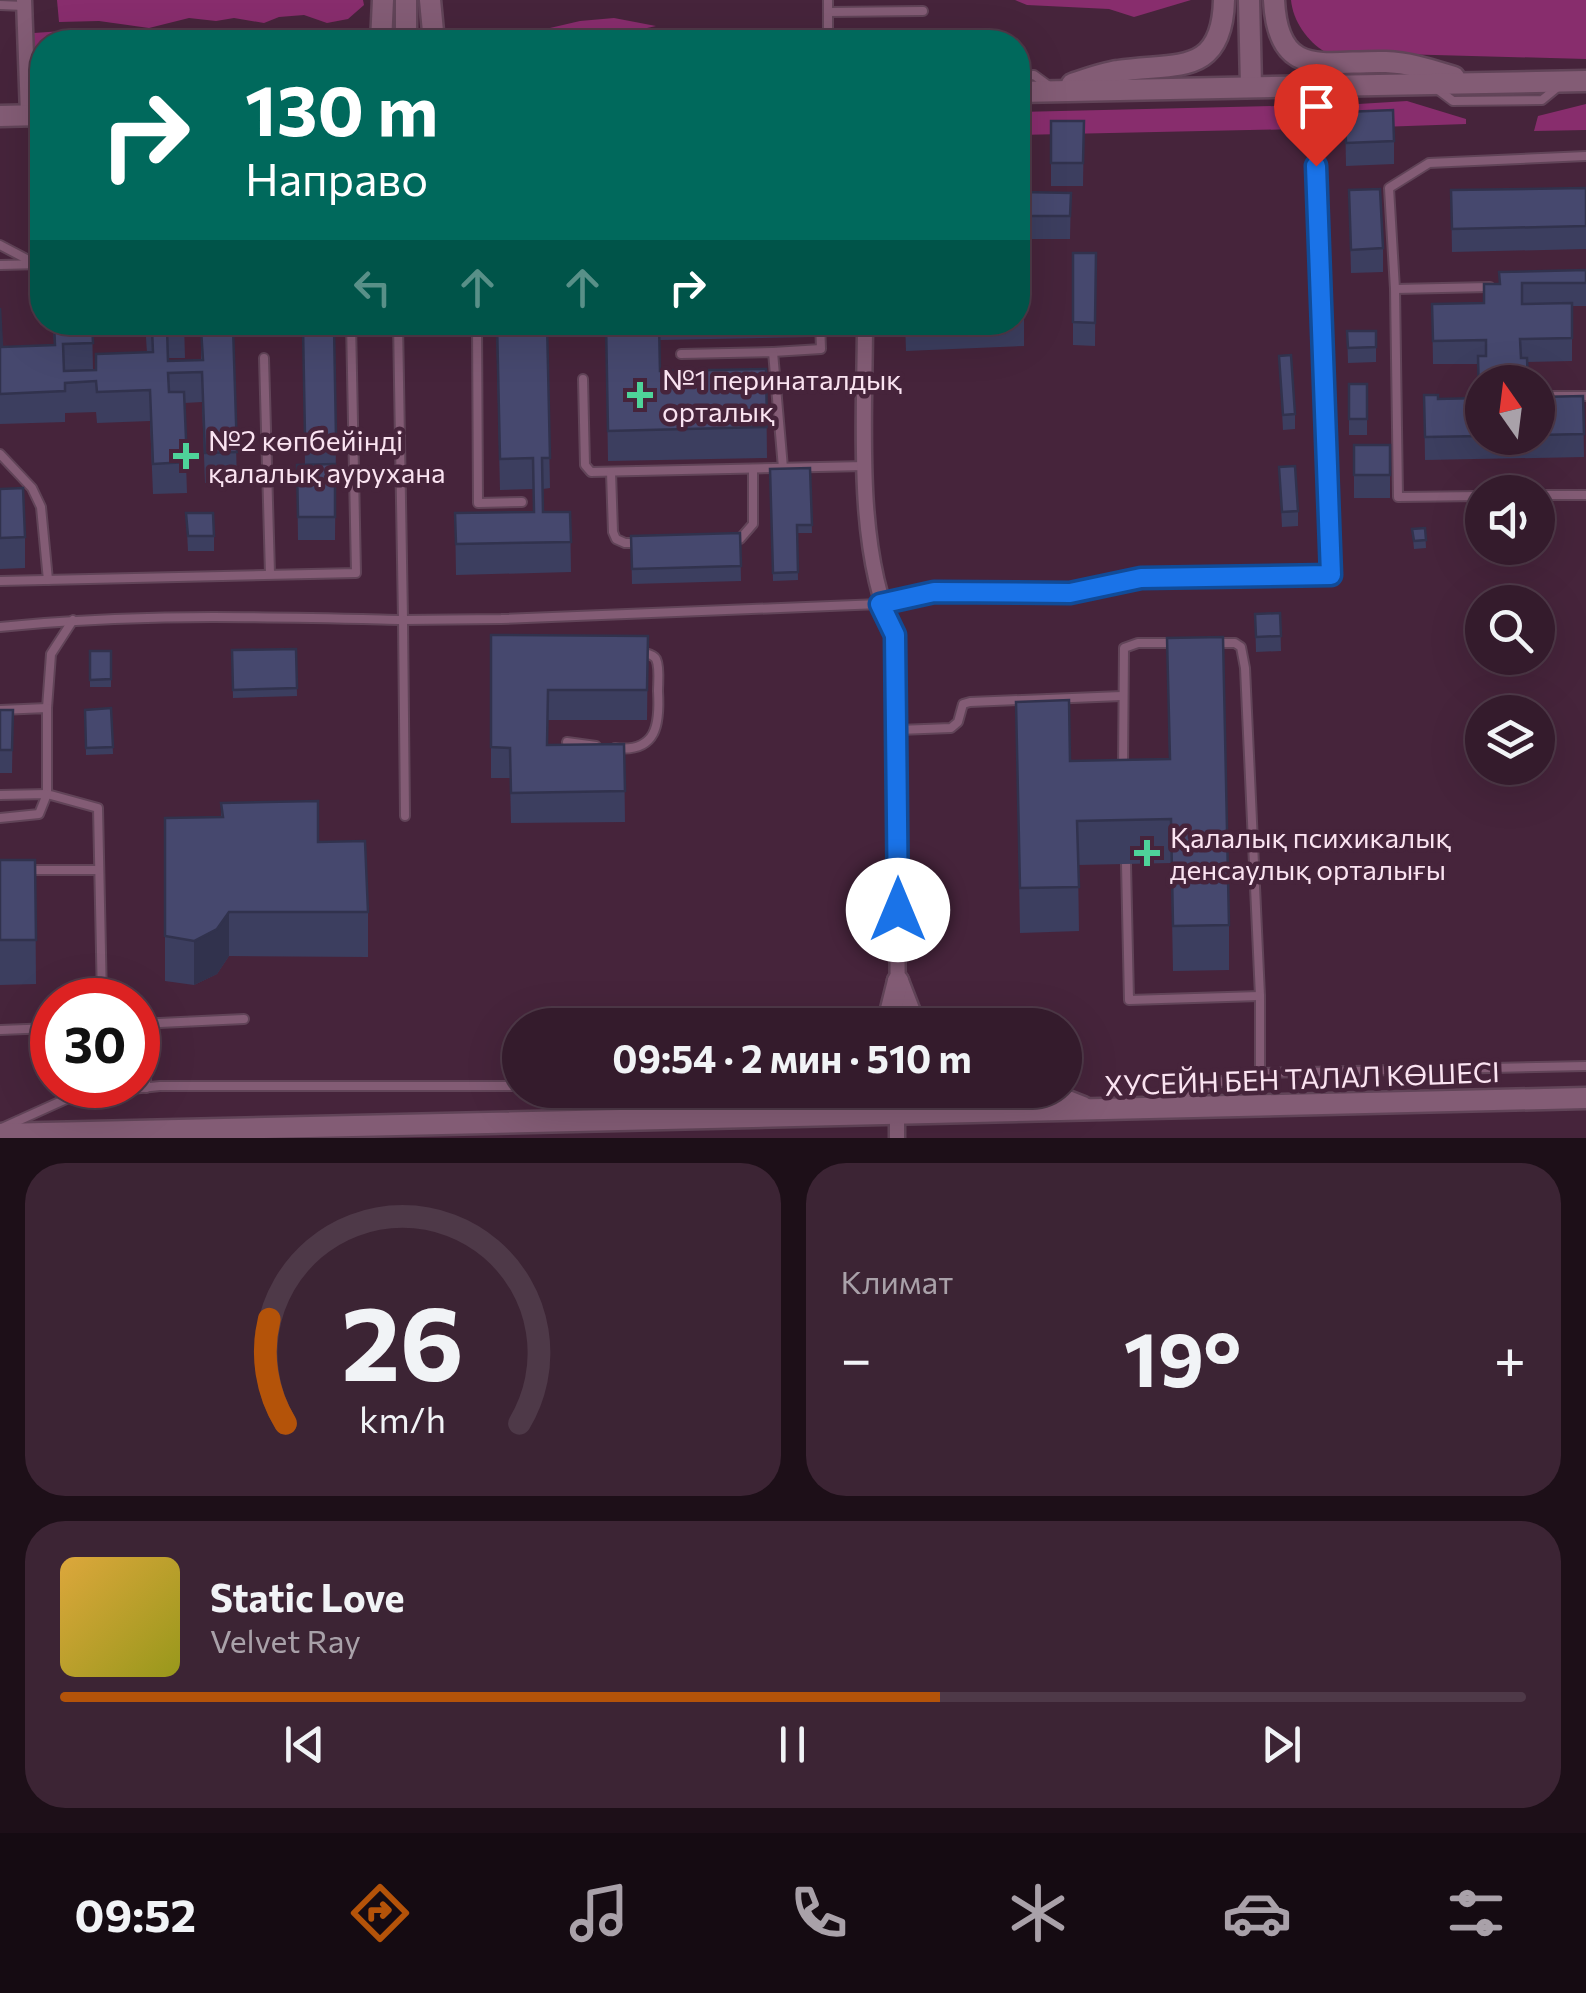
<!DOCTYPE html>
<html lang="ru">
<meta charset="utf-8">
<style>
body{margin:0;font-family:Commissioner,sans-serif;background:#3c2434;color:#f1f3f6;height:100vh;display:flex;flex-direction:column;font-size:38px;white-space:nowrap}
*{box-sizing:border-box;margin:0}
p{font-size:32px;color:#a9a1a9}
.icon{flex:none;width:55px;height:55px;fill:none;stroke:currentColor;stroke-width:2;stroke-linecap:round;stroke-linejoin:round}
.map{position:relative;height:1138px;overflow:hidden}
.details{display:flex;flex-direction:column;gap:25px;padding:25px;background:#1d0f18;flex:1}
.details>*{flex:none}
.hud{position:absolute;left:30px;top:30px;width:1000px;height:305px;border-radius:40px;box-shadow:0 10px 40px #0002,0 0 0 2px #4e3948;background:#00695c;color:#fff;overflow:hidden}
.needle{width:65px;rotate:346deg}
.fabs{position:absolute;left:1465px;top:365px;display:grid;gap:20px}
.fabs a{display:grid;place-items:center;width:90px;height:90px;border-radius:50%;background:#341b2c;box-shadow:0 10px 40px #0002,0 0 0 2px #4e3948;font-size:50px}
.speed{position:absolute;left:30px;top:978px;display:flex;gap:20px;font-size:50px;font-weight:700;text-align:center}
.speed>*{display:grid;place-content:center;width:130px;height:130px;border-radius:50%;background:#341b2c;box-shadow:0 10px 40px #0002,0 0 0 2px #4e3948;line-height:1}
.speed .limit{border:15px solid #d22;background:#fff;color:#111}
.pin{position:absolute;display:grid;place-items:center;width:85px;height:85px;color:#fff;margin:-102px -42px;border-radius:50% 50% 50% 0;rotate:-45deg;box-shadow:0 0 10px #0007}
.pin .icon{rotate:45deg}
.me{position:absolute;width:110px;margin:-55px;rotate:0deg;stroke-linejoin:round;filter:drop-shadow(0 0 8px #0008)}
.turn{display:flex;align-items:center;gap:35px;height:210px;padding:0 50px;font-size:45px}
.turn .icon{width:130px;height:130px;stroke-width:2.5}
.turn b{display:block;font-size:70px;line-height:85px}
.lanes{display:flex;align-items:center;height:95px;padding:0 50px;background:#0003;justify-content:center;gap:50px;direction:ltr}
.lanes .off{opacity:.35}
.big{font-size:75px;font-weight:700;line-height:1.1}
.details .tile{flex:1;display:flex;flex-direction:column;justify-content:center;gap:15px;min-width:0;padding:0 35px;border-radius:40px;background:#3c2434}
.details .dial{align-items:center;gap:0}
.dial svg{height:260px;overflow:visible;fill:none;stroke:#4e3948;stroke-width:7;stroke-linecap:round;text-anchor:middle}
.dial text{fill:#f1f3f6;stroke:none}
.song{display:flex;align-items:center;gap:30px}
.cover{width:120px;height:120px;border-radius:15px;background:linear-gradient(135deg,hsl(40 70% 55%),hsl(60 70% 35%))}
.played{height:10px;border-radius:5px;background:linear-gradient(90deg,#b45309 60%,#4e3948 60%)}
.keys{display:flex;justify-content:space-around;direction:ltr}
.heat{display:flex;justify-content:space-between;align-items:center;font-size:55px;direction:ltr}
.details .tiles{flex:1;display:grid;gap:25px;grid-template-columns:1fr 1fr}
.tile:last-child{grid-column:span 2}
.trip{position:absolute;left:502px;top:1008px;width:580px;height:100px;border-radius:50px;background:#341b2c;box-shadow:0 10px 40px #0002,0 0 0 2px #4e3948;font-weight:700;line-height:100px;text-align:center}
.tab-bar{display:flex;height:160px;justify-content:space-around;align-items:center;background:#150b12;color:#a9a1a9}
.tab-bar .icon{width:70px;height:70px}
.tab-bar .selected{color:#b45309}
.tab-bar b{font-size:45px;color:#f1f3f6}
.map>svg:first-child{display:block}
</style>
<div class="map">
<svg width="1586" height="1138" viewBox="0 0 1586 1138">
<rect width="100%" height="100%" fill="#46243b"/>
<!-- green -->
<g fill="#882d6d">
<path d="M 57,0 L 363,0 L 364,5 L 348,19 L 327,23 L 304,15 L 279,17 L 264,23 L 234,18 L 216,21 L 189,18 L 149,28 L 99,21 L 59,22 Z"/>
<path d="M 1015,0 L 1191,0 L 1134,17 L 1109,9 L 1027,5 Z"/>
<path d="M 1291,0 L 1586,0 L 1586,59 L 1325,52 C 1307,41 1293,21 1291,0 Z"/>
<path d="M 614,18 L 656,26 C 618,36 578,36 539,34 L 537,31 L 580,21 Z"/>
<path d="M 104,28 L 148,35 L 165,42 L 230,28 L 289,39 L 341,28 L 349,33 L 354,42 L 42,42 L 42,66 L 34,66 L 34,33 Z"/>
<path d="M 1407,101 L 1466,119 L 1466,124 L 1321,129 L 1326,106 Z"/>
<path d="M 1586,104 L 1586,130 L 1534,131 L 1538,116 Z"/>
<path d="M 1276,106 L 1294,107 L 1301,114 L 1300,129 L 1018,135 L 1018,112 Z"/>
</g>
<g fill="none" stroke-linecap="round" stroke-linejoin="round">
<defs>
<g id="lane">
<path d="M 828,0 L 828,42"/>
<path d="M 0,5 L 24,6"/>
<path d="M 828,12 L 923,11"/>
<path d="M 1018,76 L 1034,75 L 1049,86"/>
<path d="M 1437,89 L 1453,101 L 1542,100 L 1559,86"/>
<path d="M 0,245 L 36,264"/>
<path d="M 0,265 L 42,264"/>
<path d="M 1395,289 L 1490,287"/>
<path d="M 398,322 L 403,620 L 501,619 L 880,604 L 934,592 L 1069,593 L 1141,578 L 1331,575 L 1313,88"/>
<path d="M 477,322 L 478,503 L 522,502"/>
<path d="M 773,352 L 821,349 L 820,322"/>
<path d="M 681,354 L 773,352 L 783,468"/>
<path d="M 264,358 L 270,574"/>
<path d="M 583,379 L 585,465 L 591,472 L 865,466"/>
<path d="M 1549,396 L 1586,396"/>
<path d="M 0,454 L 32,488 L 41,507 L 48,580"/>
<path d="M 611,472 L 613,532 L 616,539 L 625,543 L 637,543"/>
<path d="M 1538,495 L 1586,495"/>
<path d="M 1482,496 L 1398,497 L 1395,289 L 1389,188 L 1429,163 L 1586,156"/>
<path d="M 731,539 L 740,539 L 753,524 L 753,469"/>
<path d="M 0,581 L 356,573 L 351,322"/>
<path d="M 0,627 C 135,613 268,617 403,620 L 405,816"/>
<path d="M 1214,643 L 1235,643 L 1241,647 L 1245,668 L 1260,996 L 1260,1073"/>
<path d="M 47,708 L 51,654 L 73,620"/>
<path d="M 0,710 L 47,708 L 47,794 L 98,808 L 102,1000"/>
<path d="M 898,730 L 951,728 L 958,722 L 963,704 L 970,702 L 1122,696"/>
<path d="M 567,742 L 596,746"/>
<path d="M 615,748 C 657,753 660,724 658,691 C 658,683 660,667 656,659 C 653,654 647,654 642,652"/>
<path d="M 1123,767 L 1124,648 L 1138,643 L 1175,643"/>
<path d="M 0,795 L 47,794 L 39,814 L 0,818"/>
<path d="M 1126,864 L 1129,1000 L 1260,996"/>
<path d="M 28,870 L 99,870"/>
<path d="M 145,1023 L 146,1088"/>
<path d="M 138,1024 L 244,1019"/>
<path d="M 0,1030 L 52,1028"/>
<path d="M 611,1090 L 656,1112"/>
<path d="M 1165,1101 L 1226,1080 L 1260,1073 L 1586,1066"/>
<path d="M 2,1128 L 75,1095 L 160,1086 L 520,1086"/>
</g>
<g id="street">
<path d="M 24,0 L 28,115"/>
<path d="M 865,322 C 865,418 854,549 895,635 L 898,1025"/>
<path d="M 897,1138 L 897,1090"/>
</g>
<g id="secondary">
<path d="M 430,0 L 434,42"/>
<path d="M 1249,0 L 1251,85"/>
<path d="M 1274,0 C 1278,82 1326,60 1386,62 C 1411,63 1431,70 1454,77"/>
<path d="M 381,42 L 383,0"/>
<path d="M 406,42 L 406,0"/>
<path d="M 1072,84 C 1087,79 1103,73 1118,71 C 1175,62 1222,78 1224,0"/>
<path d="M 1018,92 L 1586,81"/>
<path d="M 0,116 L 42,115"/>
<path d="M 898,981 L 915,1025"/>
<path d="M 887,1025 L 898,981"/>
<path d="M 992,1090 L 1045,1092 L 1083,1107"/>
<path d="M 759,1108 L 835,1090"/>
<path d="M 0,1134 L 1586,1098"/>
</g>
</defs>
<!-- lane casing -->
<use href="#lane" stroke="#614458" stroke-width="12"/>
<!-- street casing -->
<use href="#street" stroke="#614458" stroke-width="19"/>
<!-- secondary casing -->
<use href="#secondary" stroke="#614458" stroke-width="25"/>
<!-- lane -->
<use href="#lane" stroke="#835c75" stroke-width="8"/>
<!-- street -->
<use href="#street" stroke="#835c75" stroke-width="14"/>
<!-- secondary -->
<use href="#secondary" stroke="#835c75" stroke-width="20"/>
</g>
<!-- wall -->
<g fill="#3c3e5f">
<path d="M 1345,112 L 1394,141 L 1394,164 L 1346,166 Z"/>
<path d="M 1051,121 L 1084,121 L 1083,186 L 1051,186 Z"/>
<path d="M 1586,188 L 1586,249 L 1452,252 L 1451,190 Z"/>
<path d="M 1349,190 L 1383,248 L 1383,272 L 1351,273 Z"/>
<path d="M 1022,192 L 1071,193 L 1070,239 L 1022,239 Z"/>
<path d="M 1073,253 L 1096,253 L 1095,346 L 1073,345 Z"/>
<path d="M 1586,270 L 1586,306 L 1572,306 L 1572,361 L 1527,362 L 1482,382 L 1482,438 L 1538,438 L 1538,397 L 1583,396 L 1584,457 L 1425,460 L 1424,395 L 1438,399 L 1478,398 L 1478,364 L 1433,364 L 1432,304 L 1484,303 L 1499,284 L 1499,272 Z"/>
<path d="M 1018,286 L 1024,316 L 1024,346 L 906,351 L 905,322 L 1018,322 Z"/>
<path d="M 0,308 L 2,347 L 54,345 L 53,322 L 92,322 L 93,370 L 147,353 L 145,322 L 184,322 L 185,358 L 168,358 L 168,361 L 201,360 L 201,329 L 220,328 L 220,322 L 327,322 L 336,437 L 335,540 L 298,540 L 297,465 L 305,465 L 303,334 L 233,336 L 237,482 L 205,483 L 202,402 L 184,403 L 187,493 L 153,494 L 150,421 L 97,423 L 96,412 L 65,413 L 65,422 L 0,424 Z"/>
<path d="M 496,322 L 815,322 L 815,337 L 660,340 L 660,371 L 766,369 L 767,458 L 608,461 L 606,336 L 547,337 L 550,488 L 543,489 L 543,512 L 570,512 L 571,572 L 456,575 L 455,513 L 533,512 L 533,489 L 500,490 Z"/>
<path d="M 1347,331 L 1376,331 L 1376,362 L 1348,363 Z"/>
<path d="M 1279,356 L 1295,414 L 1295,429 L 1283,430 Z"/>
<rect x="1349" y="384" width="18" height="51"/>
<rect x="1354" y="445" width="36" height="53"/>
<path d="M 1279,467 L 1298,511 L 1298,526 L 1282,527 Z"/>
<path d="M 810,468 L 812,533 L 797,533 L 798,580 L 773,581 L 770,469 Z"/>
<path d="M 0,489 L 25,537 L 25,568 L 0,569 Z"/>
<rect x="1538" y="504" width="5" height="38"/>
<path d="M 186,513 L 214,536 L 214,551 L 188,551 Z"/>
<path d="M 1425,528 L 1426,548 L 1414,549 L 1412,529 Z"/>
<path d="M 740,533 L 741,581 L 632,584 L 631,536 Z"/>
<path d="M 1280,613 L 1281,651 L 1256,652 L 1255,614 Z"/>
<path d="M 491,635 L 648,636 L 647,720 L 548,720 L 547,745 L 624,744 L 625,822 L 511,823 L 510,778 L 491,778 Z"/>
<path d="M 1167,638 L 1229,925 L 1229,970 L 1173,971 L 1171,863 L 1078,865 L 1079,931 L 1020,933 L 1016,702 L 1070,761 L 1169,759 Z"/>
<path d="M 296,649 L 297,696 L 233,698 L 232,650 Z"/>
<rect x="90" y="651" width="21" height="36"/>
<path d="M 111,708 L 113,754 L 86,755 L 85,710 Z"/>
<path d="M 0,710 L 13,710 L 12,773 L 0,773 Z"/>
<path d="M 221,803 L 318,842 L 368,912 L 368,957 L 229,956 L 217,974 L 194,985 L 165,981 L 165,818 L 221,817 Z"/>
<path d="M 0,860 L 35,860 L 36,984 L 0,985 Z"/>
</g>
<!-- shaded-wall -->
<path fill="#31324d" d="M 229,912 L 229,956 L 217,974 L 194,985 L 194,941 Z"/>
<!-- building -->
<g fill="#46486e" stroke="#31324d" stroke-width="2.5">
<path d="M 1393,110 L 1394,141 L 1346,143 L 1345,112 Z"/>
<path d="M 1051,121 L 1084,121 L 1083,163 L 1051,163 Z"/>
<path d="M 1586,188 L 1586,226 L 1452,229 L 1451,190 Z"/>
<path d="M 1380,189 L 1383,248 L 1351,250 L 1349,190 Z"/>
<path d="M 1022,192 L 1071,193 L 1070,216 L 1022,216 Z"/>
<path d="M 1073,253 L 1096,253 L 1095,323 L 1073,322 Z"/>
<path d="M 1586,270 L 1586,283 L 1522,283 L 1522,304 L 1572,303 L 1572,338 L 1520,339 L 1521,358 L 1527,358 L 1528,382 L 1482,382 L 1482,436 L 1425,437 L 1424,395 L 1438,395 L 1438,399 L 1479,398 L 1478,356 L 1486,356 L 1486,340 L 1433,341 L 1432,304 L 1484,303 L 1484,284 L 1500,284 L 1499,272 Z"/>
<path d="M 1018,286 L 1022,286 L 1024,316 L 1018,316 Z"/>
<path d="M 0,308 L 2,347 L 55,345 L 54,322 L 92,322 L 93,343 L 63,344 L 64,371 L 96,370 L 96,354 L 153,352 L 152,329 L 147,329 L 147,322 L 184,322 L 185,328 L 167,328 L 168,361 L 203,360 L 201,329 L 233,327 L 237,452 L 205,453 L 202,372 L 168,373 L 169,392 L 184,392 L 187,462 L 153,464 L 150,390 L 97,392 L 96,381 L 65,383 L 65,391 L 0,394 Z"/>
<path d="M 497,322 L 547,322 L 550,458 L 542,458 L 543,512 L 570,512 L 571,542 L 456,544 L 455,513 L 534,512 L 533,458 L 500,459 Z"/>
<path d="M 606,322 L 659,322 L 660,371 L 766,369 L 767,427 L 608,431 Z"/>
<path d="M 303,327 L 334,327 L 336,437 L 305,437 Z"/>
<path d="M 1347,331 L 1376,331 L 1376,347 L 1348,348 Z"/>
<path d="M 1291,355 L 1295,414 L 1283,415 L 1279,356 Z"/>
<rect x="1349" y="384" width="18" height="35"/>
<path d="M 1583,396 L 1584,434 L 1538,435 L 1538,397 Z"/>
<rect x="1354" y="445" width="36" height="30"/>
<path d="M 335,464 L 335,517 L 298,517 L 297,465 Z"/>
<path d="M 1295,466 L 1298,511 L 1282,512 L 1279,467 Z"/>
<path d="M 810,468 L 812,525 L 797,525 L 798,572 L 773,573 L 770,469 Z"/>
<path d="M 23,488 L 25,537 L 0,538 L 0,489 Z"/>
<rect x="1538" y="504" width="5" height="23"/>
<path d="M 186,513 L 213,513 L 214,536 L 188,536 Z"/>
<path d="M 1425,528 L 1426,540 L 1414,541 L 1412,529 Z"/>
<path d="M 740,533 L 741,566 L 632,569 L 631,536 Z"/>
<path d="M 1280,613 L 1281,636 L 1256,637 L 1255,614 Z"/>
<path d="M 491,635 L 648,636 L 647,690 L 548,690 L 547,745 L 624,744 L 625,791 L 511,793 L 510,748 L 491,747 Z"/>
<path d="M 1223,637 L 1229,925 L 1173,926 L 1171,819 L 1077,821 L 1079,887 L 1020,888 L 1016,702 L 1069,700 L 1070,761 L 1170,759 L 1167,638 Z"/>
<path d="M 296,649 L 297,688 L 233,690 L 232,650 Z"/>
<path d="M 90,651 L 111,651 L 111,679 L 90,680 Z"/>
<path d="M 111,708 L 113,747 L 86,748 L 85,710 Z"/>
<path d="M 0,710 L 13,710 L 12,750 L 0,750 Z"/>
<path d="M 318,801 L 318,842 L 365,841 L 368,912 L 229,912 L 217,929 L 194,941 L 165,936 L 165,818 L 223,817 L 221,803 Z"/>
<path d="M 0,860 L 35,860 L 36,940 L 0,940 Z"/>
</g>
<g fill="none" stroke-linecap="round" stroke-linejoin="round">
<defs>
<path id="route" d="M 898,910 L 895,635 L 880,604 L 934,592 L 1070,593 L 1141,578 L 1331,575 L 1316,166"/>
</defs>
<!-- route casing -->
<use href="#route" stroke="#114b97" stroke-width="25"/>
<!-- route -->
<use href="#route" stroke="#1a73e8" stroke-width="18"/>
</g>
<!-- markers -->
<g fill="#4ed399" stroke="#46243b" stroke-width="4">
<path d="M635 380h10v10h10v10h-10v10h-10v-10h-10v-10h10z"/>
<path d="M181 441h10v10h10v10h-10v10h-10v-10h-10v-10h10z"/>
<path d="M1142 838h10v10h10v10h-10v10h-10v-10h-10v-10h10z"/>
</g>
<g text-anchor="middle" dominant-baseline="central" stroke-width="9" stroke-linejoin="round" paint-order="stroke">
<!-- poi labels -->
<g font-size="28" fill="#fae3f1" stroke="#46243b" text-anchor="start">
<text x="662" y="379">№1 перинаталдық<tspan x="662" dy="32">орталық</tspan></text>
<text x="208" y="440">№2 көпбейінді<tspan x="208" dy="32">қалалық аурухана</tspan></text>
<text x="1170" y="837">Қалалық психикалық<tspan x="1170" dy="32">денсаулық орталығы</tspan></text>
</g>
<!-- street labels -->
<g font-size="28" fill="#fae3f1" stroke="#46243b">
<text transform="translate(1302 1078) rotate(-2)">ХУСЕЙН БЕН ТАЛАЛ КӨШЕСІ</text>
</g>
</g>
</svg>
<div class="fabs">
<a><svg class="needle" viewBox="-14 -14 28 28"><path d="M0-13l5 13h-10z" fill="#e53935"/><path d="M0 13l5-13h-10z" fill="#a9a1a9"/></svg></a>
<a><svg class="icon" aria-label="sound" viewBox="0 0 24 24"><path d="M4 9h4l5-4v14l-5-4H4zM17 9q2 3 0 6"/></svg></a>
<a><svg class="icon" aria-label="search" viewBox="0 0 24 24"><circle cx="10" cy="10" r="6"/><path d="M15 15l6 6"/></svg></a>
<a><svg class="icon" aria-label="layers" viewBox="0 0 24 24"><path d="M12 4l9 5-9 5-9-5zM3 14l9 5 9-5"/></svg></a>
</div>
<div class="speed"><div class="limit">30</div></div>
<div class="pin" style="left:1316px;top:166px;background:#d93025"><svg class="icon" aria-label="arrive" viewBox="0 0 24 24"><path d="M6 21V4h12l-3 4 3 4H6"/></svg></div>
<svg class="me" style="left:898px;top:910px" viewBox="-20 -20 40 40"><circle r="19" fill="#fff"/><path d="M0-13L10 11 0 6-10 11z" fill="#1a73e8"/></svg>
<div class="trip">09:54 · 2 мин · 510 m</div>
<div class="hud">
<div class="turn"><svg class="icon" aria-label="right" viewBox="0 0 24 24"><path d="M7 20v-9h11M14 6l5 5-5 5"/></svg><div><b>130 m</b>Направо</div></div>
<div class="lanes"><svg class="icon off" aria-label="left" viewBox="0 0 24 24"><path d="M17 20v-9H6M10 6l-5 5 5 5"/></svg><svg class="icon off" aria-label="ahead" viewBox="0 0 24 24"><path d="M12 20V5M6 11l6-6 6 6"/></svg><svg class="icon off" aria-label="ahead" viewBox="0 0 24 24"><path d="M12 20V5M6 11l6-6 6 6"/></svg><svg class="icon" aria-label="right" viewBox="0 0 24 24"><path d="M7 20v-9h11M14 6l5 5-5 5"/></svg></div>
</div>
</div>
<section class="details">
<div class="tiles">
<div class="tile dial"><svg viewBox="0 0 100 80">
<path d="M14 69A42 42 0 1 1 86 69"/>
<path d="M14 69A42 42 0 0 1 9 37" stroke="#b45309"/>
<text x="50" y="56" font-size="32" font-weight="700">26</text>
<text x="50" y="72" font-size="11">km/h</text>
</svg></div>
<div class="tile"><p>Климат</p>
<div class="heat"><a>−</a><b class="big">19°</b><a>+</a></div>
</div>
<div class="tile">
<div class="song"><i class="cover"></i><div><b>Static Love</b><p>Velvet Ray</p></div></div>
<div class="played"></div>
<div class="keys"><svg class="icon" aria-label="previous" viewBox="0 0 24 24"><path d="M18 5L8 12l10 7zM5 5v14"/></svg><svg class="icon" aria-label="pause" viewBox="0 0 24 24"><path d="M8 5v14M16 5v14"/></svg><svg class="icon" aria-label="next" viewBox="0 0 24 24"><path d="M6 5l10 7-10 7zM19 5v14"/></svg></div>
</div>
</div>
</section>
<nav class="tab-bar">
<b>09:52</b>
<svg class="icon selected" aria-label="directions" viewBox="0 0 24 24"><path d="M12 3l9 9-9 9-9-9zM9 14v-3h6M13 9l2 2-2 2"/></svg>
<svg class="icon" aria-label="music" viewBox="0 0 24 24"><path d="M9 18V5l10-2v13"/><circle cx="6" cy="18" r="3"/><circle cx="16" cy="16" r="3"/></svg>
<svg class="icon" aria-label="phone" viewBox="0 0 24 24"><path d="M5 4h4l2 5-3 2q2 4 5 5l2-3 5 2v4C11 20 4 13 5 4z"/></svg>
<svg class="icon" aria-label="climate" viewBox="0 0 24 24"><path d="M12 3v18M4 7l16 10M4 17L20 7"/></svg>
<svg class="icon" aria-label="car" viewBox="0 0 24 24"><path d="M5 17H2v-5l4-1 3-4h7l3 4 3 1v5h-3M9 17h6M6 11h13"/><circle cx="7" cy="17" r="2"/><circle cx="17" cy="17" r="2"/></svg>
<svg class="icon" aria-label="filters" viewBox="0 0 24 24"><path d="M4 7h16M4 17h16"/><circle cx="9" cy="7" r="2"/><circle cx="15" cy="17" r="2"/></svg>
</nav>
